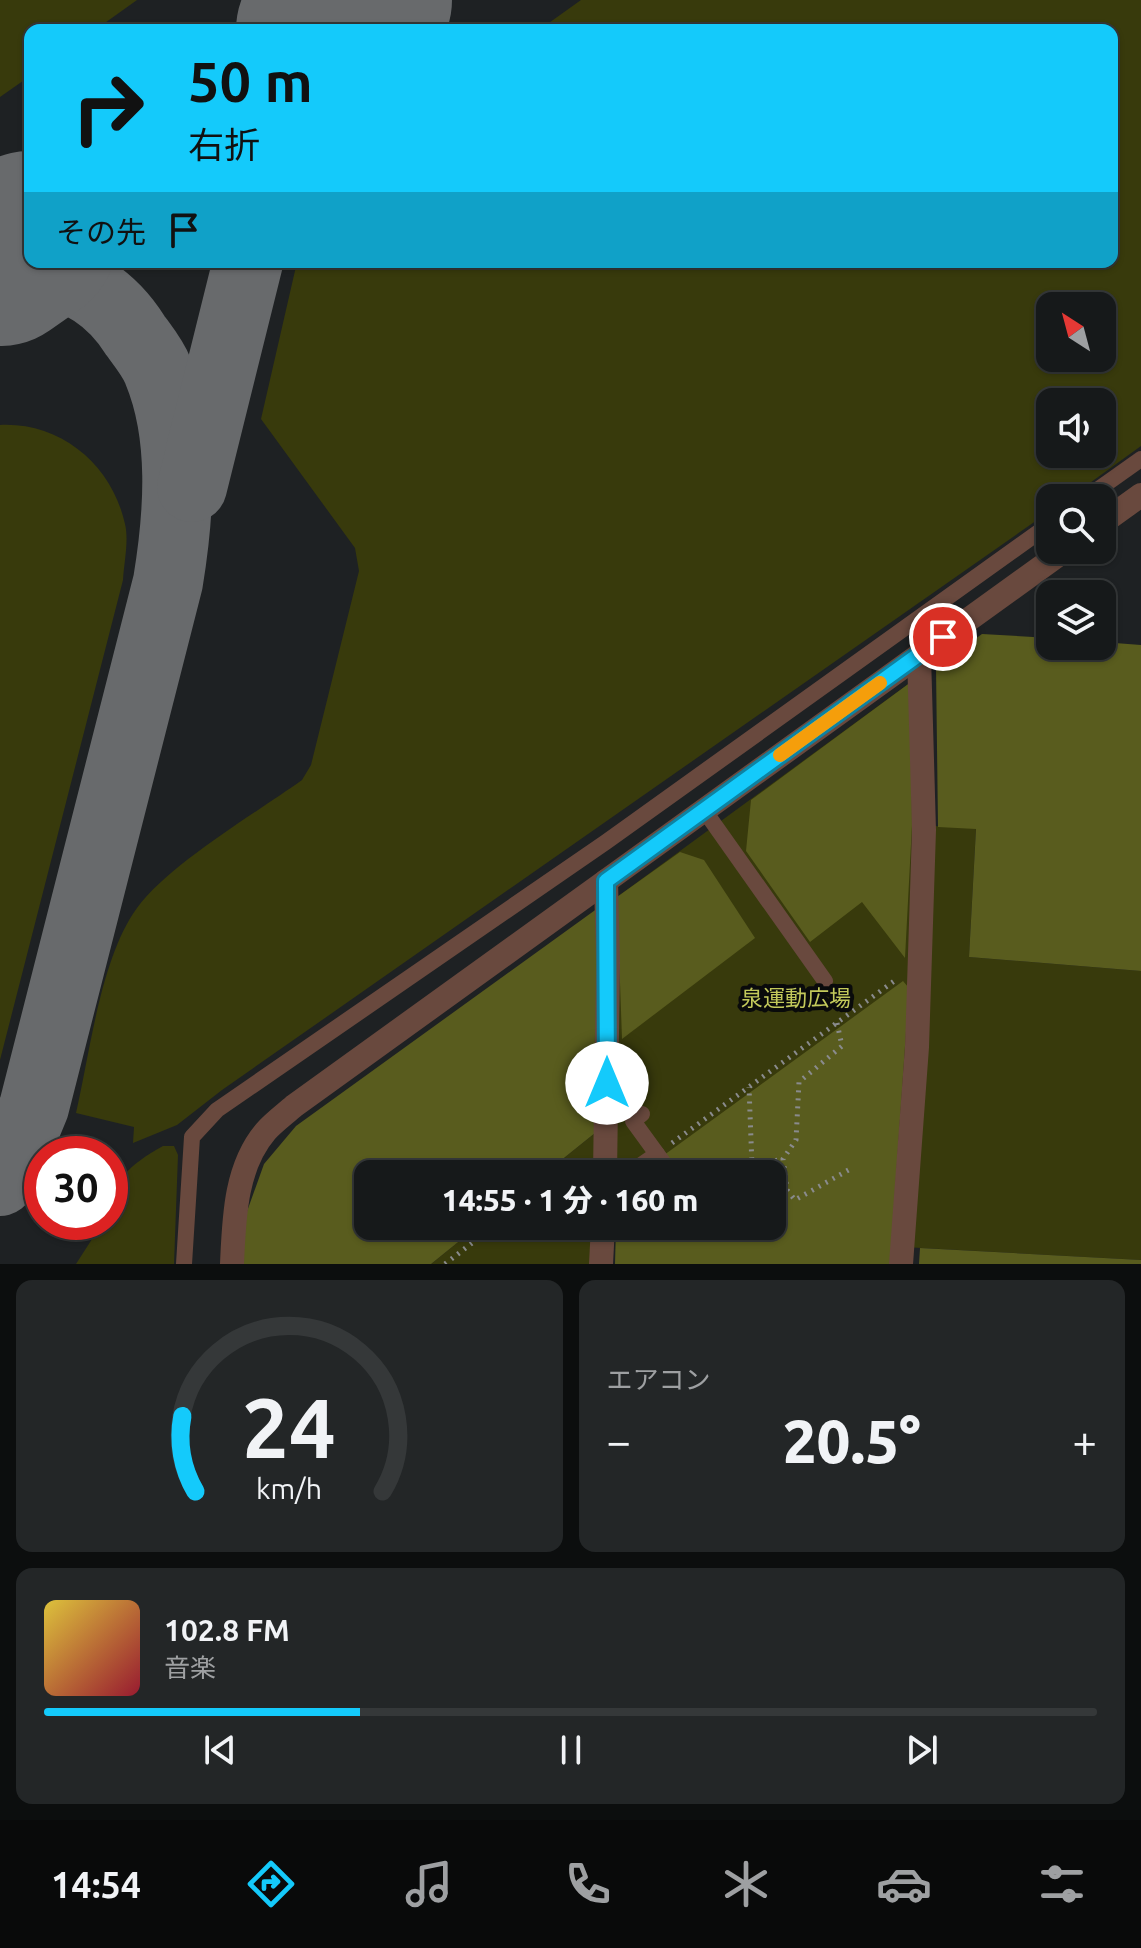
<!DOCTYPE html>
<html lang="ja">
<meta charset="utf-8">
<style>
body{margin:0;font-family:Ubuntu,"Noto Sans JP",sans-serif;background:#232627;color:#f1f3f6;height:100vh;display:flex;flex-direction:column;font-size:30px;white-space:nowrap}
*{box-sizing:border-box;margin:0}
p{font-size:26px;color:#9ea0a2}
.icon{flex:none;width:44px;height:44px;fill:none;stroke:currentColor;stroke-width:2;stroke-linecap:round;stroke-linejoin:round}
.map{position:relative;height:1264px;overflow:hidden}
.panel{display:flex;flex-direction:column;gap:16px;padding:16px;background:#0c0e0e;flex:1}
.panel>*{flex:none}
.hud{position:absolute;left:24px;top:24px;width:1094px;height:244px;border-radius:16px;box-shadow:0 2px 6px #0004,0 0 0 2px #353839;background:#14cafb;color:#111;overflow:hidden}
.needle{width:52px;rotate:324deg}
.buttons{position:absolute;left:1036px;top:292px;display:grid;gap:16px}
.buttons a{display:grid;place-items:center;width:80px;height:80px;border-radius:16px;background:#16191a;box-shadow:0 2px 6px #0004,0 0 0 2px #353839;font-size:40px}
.speed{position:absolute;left:24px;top:1136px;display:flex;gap:16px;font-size:40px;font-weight:700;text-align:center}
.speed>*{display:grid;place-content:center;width:104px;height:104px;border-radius:50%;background:#16191a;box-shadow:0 2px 6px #0004,0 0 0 2px #353839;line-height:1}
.speed .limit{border:12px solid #d22;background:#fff;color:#111}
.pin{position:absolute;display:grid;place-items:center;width:68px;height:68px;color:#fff;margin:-34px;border:4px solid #fff;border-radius:50%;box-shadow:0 2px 8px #0007}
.me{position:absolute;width:88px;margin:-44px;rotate:0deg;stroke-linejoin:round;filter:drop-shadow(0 0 6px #0008)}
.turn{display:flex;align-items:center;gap:28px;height:168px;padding:0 32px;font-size:36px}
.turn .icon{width:104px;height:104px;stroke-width:2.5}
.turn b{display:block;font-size:56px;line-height:68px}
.then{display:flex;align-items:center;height:76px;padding:0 32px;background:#0003;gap:16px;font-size:30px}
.big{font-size:60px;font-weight:800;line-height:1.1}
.panel .widget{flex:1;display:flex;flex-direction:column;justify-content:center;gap:12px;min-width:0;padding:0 28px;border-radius:16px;background:#232627}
.panel .dial{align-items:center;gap:0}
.dial svg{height:208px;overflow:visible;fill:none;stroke:#353839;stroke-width:7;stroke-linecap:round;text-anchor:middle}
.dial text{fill:#f1f3f6;stroke:none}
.song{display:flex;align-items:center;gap:24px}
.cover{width:96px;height:96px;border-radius:12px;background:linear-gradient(135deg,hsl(50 70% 55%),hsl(350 70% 35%))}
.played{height:8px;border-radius:4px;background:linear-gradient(90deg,#14cafb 30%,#353839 30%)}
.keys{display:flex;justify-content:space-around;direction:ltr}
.heat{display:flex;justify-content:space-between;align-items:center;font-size:44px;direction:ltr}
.panel .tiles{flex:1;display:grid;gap:16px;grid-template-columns:1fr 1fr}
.widget:last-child{grid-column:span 2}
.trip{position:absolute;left:354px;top:1160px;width:432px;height:80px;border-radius:16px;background:#16191a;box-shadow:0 2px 6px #0004,0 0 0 2px #353839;font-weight:800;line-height:80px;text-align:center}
.tab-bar{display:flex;height:128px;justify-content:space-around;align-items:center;background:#090a0a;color:#9ea0a2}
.tab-bar .icon{width:56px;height:56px}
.tab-bar .on{color:#14cafb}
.tab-bar b{font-size:36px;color:#f1f3f6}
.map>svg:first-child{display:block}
</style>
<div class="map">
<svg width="1141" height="1264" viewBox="0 0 1141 1264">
<rect width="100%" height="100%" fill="#1e2123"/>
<!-- green -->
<g fill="#383a0c" fill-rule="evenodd">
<path d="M 0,0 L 137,0 L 95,30 L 30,30 L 30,76 L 0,97 Z"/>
<path d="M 581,0 L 1141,0 L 1141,446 L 1069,498 L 1050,498 L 1050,511 L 222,1090 L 177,1125 L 133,1143 L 134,1127 L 76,1113 C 90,1052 101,957 137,908 C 169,864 256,813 302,780 L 311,765 L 359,571 L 355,548 L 261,419 L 297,262 L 1112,262 L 1112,30 L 539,30 ZM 1050,306 L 1102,306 L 1102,358 L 1050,358 ZM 1050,402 L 1102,402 L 1102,454 L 1050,454 Z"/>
<path d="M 0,425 C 61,422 112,465 125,524 C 129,541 124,562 123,580 L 0,1060 Z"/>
<path d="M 911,682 L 912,825 L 976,828 L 969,957 L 1141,971 L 1141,1260 L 592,1230 L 590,1264 L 431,1264 L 478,1226 L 772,1226 L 772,1174 L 544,1174 L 595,1133 L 617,897 Z"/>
<path d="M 163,1146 L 174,1146 L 178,1155 L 174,1264 L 76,1264 L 103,1222 L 110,1222 C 110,1181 129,1165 163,1146 Z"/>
</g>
<!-- forest -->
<g fill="#595c1e">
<path d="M 982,634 L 1050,638 L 1050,646 L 1102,646 L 1102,642 L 1141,645 L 1141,971 L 969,957 L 976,829 L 938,827 L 936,667 Z"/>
<path d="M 911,682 L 912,825 L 905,958 L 862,902 L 810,942 L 746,851 L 751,800 Z"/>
<path d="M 680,852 L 704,860 L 755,938 L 622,1039 L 617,897 Z"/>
<path d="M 598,908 L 595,1133 L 544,1174 L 368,1174 L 368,1226 L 478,1226 L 431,1264 L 243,1264 L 245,1217 L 264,1164 L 296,1126 Z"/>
<path d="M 903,981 L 909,988 L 890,1264 L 615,1264 L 616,1226 L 772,1226 L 772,1174 L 638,1174 Z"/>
<path d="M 920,1248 L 1141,1260 L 1141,1264 L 919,1264 Z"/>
</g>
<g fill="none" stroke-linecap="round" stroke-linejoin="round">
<!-- taxiway -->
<g stroke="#686a6c" stroke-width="70">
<path d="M 331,30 L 355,0"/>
<path d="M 0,278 C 11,277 25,273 36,273 C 79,275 113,300 135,335 C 143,346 153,358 158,371 C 185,436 179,515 168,582 L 34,1107 L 13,1158 L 0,1181"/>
<path d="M 192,487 L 248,262"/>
</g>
<!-- runway -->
<g stroke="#686a6c" stroke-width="174">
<path d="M 323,30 L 365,0"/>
<path d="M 0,259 L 30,238"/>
</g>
<!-- path -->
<g stroke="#8a8b8d" stroke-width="5" stroke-dasharray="2 6" stroke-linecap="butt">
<path d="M 837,1023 L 842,1046 L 799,1082 L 796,1140 L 783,1159 L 787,1190 L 795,1200 L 852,1168"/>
<path d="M 672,1143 L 897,979"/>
<path d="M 752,1166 L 783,1159"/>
<path d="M 747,1174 L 752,1166 L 749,1087"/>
<path d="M 445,1264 L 494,1226"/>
</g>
<!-- service -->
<g stroke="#69493e" stroke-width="16">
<path d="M 1086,498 L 1141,459"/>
<path d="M 704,810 L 825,981"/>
<path d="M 657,1154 L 665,1165 L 679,1174"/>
<path d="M 628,1174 L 657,1154 L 633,1121 L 642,1114"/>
<path d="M 184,1264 L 192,1137 L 217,1110 L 606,842 L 1050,524"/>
</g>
<!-- minor -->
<g stroke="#69493e" stroke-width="24">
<path d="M 605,1174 L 608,963 L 606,881"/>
<path d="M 601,1264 L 603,1226"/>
<path d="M 901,1264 L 917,1047 L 924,830 L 919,655"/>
</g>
<!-- tertiary -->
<g stroke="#69493e" stroke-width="24">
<path d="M 1102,523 L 1141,495"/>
<path d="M 232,1264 C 234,1219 235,1167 266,1131 C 274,1122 285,1114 294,1106 L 1065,550"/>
</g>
</g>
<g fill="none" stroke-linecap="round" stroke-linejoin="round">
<defs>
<path id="route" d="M 607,1083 L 606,881 L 943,637"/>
</defs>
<!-- route casing -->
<use href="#route" stroke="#0d83a3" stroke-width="20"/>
<!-- route -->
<use href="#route" stroke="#14cafb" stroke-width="14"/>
<!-- slow -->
<path stroke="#f59e0b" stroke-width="14" d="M 780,755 L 880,683"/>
</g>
<g text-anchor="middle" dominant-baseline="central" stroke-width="8" stroke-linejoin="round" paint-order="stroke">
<!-- park labels -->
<g font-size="22" fill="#c3c95b" stroke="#090a0b">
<text x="796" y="997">泉運動広場</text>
</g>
</g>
</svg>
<div class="buttons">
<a><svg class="needle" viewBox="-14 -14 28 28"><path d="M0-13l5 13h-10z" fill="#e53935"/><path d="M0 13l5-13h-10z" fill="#9ea0a2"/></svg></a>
<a><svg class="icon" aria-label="sound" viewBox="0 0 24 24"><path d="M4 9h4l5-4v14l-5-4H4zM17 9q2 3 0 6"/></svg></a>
<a><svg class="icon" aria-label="search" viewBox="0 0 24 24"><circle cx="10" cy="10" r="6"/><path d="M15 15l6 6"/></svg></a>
<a><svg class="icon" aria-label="layers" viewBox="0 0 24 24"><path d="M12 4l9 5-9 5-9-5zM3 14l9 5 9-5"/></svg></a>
</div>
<div class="speed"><div class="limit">30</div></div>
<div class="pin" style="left:943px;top:637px;background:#d93025"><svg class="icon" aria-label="arrive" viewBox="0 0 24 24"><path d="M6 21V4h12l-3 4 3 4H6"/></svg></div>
<svg class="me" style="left:607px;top:1083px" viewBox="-20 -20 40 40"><circle r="19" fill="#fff"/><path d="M0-13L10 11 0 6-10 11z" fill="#14cafb"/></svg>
<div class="trip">14:55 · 1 分 · 160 m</div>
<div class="hud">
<div class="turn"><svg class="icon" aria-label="right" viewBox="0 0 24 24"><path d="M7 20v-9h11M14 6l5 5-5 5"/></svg><div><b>50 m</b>右折</div></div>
<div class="then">その先<svg class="icon" aria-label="arrive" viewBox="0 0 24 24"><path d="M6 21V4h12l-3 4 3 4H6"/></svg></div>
</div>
</div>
<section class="panel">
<div class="tiles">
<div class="widget dial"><svg viewBox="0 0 100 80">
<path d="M14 69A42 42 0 1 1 86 69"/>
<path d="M14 69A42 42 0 0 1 9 40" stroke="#14cafb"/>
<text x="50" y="56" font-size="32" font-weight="700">24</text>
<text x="50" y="72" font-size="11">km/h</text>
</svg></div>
<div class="widget"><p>エアコン</p>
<div class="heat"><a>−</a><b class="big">20.5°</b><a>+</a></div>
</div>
<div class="widget">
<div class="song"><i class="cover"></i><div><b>102.8 FM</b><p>音楽</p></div></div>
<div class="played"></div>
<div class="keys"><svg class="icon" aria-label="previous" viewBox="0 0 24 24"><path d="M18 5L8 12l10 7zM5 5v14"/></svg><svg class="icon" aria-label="pause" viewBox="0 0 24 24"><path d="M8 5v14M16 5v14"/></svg><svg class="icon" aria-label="next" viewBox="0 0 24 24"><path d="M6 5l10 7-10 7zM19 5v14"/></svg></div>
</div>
</div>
</section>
<nav class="tab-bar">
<b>14:54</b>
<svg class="icon on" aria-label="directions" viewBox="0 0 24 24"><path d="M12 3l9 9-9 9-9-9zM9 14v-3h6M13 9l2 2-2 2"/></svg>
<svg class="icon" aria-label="music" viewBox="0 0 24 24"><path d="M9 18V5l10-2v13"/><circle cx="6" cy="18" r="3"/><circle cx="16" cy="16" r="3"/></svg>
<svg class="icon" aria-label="phone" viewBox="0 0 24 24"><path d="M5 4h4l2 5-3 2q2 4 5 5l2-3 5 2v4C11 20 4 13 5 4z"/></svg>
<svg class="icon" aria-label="climate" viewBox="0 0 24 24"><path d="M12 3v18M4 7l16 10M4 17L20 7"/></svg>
<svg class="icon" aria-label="car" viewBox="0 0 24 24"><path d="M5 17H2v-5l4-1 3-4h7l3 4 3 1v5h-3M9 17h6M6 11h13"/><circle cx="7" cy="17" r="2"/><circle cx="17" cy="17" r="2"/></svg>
<svg class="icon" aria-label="filters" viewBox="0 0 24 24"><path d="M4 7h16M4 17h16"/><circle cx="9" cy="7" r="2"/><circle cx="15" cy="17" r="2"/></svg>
</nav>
